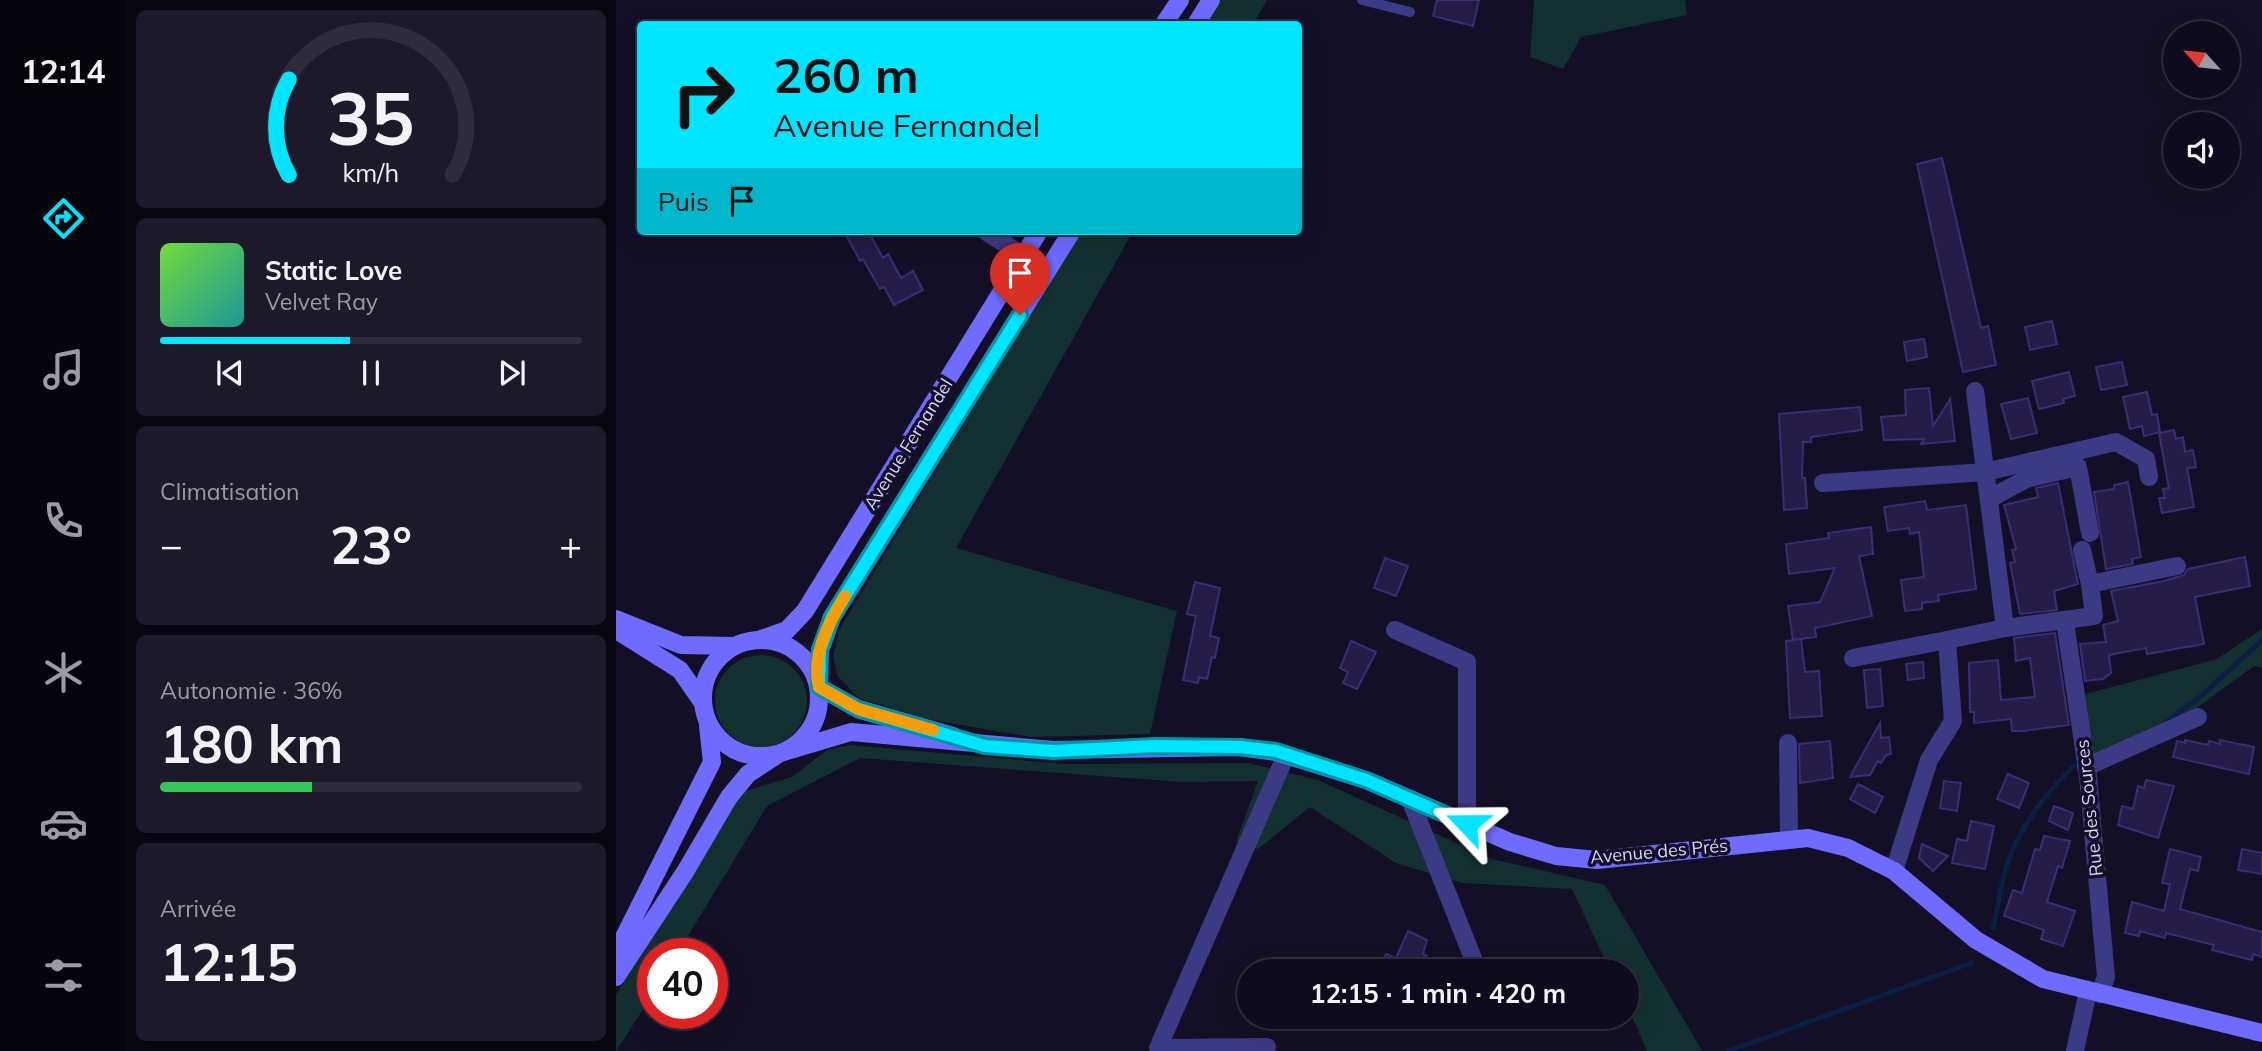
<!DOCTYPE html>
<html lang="fr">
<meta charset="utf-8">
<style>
body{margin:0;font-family:Mulish,sans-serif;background:#1c1929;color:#f1f3f6;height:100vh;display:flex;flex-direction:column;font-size:26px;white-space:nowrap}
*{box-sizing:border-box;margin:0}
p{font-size:23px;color:#9b9ba3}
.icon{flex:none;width:38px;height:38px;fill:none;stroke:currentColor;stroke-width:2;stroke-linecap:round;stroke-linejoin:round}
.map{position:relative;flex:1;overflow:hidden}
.side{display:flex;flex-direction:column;gap:10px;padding:10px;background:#08060f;width:490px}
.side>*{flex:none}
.top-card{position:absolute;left:21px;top:21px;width:665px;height:214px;border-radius:7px;box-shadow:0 7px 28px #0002,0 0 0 2px #2e2b3b;background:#00e5ff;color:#111;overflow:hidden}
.needle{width:46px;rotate:297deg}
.fabs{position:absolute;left:1547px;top:21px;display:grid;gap:14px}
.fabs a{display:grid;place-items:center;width:77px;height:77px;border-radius:50%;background:#0e0b1c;box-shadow:0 7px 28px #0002,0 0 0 2px #2e2b3b;font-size:35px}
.speed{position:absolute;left:21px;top:938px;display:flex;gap:14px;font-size:35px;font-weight:700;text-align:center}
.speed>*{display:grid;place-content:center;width:91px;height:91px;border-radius:50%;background:#0e0b1c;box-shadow:0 7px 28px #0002,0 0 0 2px #2e2b3b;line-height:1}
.speed .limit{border:10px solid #d22;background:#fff;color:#111}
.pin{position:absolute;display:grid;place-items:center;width:60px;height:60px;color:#fff;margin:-72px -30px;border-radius:50% 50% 50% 0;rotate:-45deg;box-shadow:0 0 7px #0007}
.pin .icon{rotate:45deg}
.me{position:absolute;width:77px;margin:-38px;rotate:293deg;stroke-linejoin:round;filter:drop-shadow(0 0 5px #0008)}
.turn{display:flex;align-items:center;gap:24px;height:147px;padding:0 21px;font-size:32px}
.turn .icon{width:91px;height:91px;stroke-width:2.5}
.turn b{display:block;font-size:49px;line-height:60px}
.then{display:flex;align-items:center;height:66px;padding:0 21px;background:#0003;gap:14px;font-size:26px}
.big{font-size:52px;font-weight:700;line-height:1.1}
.side .tile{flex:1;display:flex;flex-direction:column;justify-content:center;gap:10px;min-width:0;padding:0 24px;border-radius:10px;background:#1c1929}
.side .dial{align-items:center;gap:0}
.dial svg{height:182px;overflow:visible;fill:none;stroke:#2e2b3b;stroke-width:7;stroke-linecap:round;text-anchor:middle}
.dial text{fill:#f1f3f6;stroke:none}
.song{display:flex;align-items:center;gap:21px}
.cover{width:84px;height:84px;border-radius:10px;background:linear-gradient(135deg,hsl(100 70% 55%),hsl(180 70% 35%))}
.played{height:7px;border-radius:4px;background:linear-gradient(90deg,#00e5ff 45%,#2e2b3b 45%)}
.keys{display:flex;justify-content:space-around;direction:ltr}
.heat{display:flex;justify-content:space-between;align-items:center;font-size:38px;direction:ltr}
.charge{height:10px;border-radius:5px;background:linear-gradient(90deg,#34c759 36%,#2e2b3b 0)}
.trip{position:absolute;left:621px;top:959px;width:402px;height:70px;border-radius:35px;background:#0e0b1c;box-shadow:0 7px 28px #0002,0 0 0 2px #2e2b3b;font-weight:700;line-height:70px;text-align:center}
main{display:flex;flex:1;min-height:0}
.dock{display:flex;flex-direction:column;width:126px;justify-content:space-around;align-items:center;background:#06040b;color:#9b9ba3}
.dock .icon{width:49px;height:49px}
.dock .on{color:#00e5ff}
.dock b{font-size:32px;color:#f1f3f6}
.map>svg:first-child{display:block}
</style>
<main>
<nav class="dock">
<b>12:14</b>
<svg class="icon on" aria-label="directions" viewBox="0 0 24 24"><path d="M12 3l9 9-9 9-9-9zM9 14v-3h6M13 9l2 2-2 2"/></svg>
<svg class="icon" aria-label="music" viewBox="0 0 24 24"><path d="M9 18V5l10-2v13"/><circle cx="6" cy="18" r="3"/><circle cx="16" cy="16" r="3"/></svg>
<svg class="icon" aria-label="phone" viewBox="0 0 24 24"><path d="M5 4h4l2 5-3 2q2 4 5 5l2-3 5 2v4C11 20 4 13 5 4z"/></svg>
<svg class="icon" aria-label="climate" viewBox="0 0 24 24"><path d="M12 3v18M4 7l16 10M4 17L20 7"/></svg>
<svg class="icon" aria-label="car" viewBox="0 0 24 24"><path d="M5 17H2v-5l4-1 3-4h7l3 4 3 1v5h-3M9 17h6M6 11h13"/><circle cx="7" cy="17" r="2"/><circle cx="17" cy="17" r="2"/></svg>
<svg class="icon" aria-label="filters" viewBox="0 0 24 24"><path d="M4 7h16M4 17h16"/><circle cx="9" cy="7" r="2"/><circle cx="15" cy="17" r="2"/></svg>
</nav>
<section class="side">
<div class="tile dial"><svg viewBox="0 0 100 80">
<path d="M14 69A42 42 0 1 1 86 69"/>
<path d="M14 69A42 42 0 0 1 14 27" stroke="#00e5ff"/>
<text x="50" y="56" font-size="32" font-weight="700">35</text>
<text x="50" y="72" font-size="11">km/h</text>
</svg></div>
<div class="tile">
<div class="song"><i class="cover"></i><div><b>Static Love</b><p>Velvet Ray</p></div></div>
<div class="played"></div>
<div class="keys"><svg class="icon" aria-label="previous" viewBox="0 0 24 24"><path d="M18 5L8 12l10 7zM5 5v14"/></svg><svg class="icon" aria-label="pause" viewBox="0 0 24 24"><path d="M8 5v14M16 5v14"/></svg><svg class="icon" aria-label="next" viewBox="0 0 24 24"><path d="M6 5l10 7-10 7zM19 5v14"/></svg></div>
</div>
<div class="tile"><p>Climatisation</p>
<div class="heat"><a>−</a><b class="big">23°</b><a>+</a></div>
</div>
<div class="tile"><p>Autonomie · 36%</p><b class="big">180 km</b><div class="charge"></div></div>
<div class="tile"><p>Arrivée</p><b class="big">12:15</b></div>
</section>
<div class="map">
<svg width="1646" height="1051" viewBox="0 0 1646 1051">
<rect width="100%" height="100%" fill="#130f26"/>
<!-- green -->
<g fill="#12302f">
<path d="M 605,0 L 651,0 L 637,24 L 590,24 Z"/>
<path d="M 918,0 L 1069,0 L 1071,15 L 965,37 L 947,69 L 914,57 Z"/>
<path d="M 465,231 L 517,231 L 340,548 L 561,611 L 534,734 L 415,737 L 310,719 L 243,698 L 222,677 L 217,657 L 223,630 Z"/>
<path d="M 1646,629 L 1646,668 L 1638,666 L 1563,721 L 1475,761 L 1466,695 L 1601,659 Z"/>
<circle cx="145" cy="701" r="46"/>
<path d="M 234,745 L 448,764 L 632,763 L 702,780 L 876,859 L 989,885 L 1086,1051 L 1031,1051 L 1012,1008 L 1012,971 L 994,971 L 956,889 L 846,883 L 780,863 L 694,807 L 642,849 L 620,842 L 642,781 L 566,782 L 244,758 L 151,806 L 61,954 L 37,954 L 37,994 L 0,1051 L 0,995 L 113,810 L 129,791 L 176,777 L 211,750 Z"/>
</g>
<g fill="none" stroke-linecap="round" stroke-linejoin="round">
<!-- stream -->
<g stroke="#0a1f44" stroke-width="5">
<path d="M 1550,722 L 1584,697 L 1646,640"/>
<path d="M 1377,928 C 1382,907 1385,884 1391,864 C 1403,828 1432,790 1459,765"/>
<path d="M 1113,1051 L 1355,963"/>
</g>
</g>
<!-- building -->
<g fill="#241b47" stroke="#3b2d73" stroke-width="2">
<path d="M 821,0 L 863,0 L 857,26 L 817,16 Z"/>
<path d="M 1326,158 L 1365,328 L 1372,326 L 1380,365 L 1347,372 L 1301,164 Z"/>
<path d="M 228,231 L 252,231 L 267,258 L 272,254 L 285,278 L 297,271 L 307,290 L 278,305 L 268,287 L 264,289 L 247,259 L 244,261 Z"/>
<path d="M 1436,321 L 1441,344 L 1414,350 L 1409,327 Z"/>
<path d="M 1308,339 L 1311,357 L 1291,361 L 1288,342 Z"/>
<path d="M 1506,362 L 1511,385 L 1485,390 L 1480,367 Z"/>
<path d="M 1453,372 L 1459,396 L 1447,399 L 1448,403 L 1423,409 L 1416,381 Z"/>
<path d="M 1313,388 L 1317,426 L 1334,399 L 1339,441 L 1305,444 L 1308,439 L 1268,440 L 1265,417 L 1290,415 L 1289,390 Z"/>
<path d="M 1531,392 L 1536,415 L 1541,414 L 1544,432 L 1528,436 L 1526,426 L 1514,429 L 1507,397 Z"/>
<path d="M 1412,398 L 1421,433 L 1395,439 L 1385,404 Z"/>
<path d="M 1244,407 L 1246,430 L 1195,437 L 1195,442 L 1187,442 L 1186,478 L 1189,478 L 1191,508 L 1168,510 L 1163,414 Z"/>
<path d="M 1558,430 L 1560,439 L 1567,437 L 1569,452 L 1577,450 L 1580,467 L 1571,468 L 1578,507 L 1546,513 L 1543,498 L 1549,498 L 1547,489 L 1553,488 L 1543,433 Z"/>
<path d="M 1512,482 L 1525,557 L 1516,559 L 1517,564 L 1490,569 L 1478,492 L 1498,489 L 1498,485 Z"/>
<path d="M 1442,483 L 1462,584 L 1438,591 L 1441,610 L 1404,614 L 1394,563 L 1399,562 L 1396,550 L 1400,549 L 1388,505 L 1422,497 L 1420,488 Z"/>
<path d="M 1309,501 L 1311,510 L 1350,505 L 1360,589 L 1322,595 L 1323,601 L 1306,603 L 1306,609 L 1289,611 L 1285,580 L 1308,577 L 1303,532 L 1294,534 L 1293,528 L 1272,531 L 1268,507 Z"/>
<path d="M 1255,527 L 1257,554 L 1243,556 L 1256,616 L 1199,628 L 1200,637 L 1177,640 L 1172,606 L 1204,602 L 1219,568 L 1173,574 L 1170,544 L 1213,538 L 1212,533 Z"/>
<path d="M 1629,557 L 1634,586 L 1579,597 L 1588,644 L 1531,654 L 1530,648 L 1493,655 L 1495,673 L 1487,679 L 1469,681 L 1464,644 L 1490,642 L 1487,625 L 1502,621 L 1495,591 L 1548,581 L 1568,575 L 1572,569 Z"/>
<path d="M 769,558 L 792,566 L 780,596 L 758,588 Z"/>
<path d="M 579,582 L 604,588 L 594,636 L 603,638 L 599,658 L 596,657 L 591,679 L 583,677 L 582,683 L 567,680 L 580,616 L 571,614 Z"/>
<path d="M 1439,633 L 1453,725 L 1407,731 L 1396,731 L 1395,719 L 1358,723 L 1358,712 L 1354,712 L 1353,663 L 1382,660 L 1385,700 L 1419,697 L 1414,658 L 1400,661 L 1398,638 Z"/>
<path d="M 1185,639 L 1189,672 L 1203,671 L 1206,716 L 1174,718 L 1170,641 Z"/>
<path d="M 735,641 L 760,652 L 741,689 L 727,683 L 732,672 L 724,668 Z"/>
<path d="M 1307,662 L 1308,678 L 1292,680 L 1290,664 Z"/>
<path d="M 1264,669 L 1267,706 L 1251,708 L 1248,670 Z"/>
<path d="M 1264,723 L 1265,738 L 1273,737 L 1275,754 L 1270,755 L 1265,763 L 1262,761 L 1254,775 L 1234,777 Z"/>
<path d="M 1569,740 L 1592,745 L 1593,741 L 1604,744 L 1604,740 L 1638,747 L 1633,774 L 1557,757 L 1561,741 L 1569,743 Z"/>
<path d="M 1214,741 L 1217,778 L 1184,783 L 1183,744 Z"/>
<path d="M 1392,774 L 1413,783 L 1403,808 L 1381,799 Z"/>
<path d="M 1530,780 L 1558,786 L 1542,838 L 1502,825 L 1506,806 L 1517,809 L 1522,786 L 1528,788 Z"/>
<path d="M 1328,781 L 1345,783 L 1341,811 L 1324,808 Z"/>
<path d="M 1242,784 L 1267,797 L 1259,813 L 1234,799 Z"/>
<path d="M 1438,806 L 1457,813 L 1452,830 L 1433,821 Z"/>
<path d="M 1355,821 L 1378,826 L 1369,869 L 1336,863 L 1341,839 L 1351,841 Z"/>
<path d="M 1428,836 L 1454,841 L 1446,868 L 1442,866 L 1431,902 L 1459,911 L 1447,946 L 1425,939 L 1428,930 L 1388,916 L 1397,890 L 1406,893 L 1419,849 L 1424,850 Z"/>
<path d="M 1306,844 L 1332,856 L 1317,871 L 1303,858 Z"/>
<path d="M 1554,849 L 1585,857 L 1582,871 L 1574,869 L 1564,909 L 1646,932 L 1646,957 L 1637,954 L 1636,960 L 1596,950 L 1598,945 L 1550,933 L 1549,938 L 1524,931 L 1523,936 L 1509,933 L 1516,902 L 1548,911 L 1554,884 L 1546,883 Z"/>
<path d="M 1626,849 L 1646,853 L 1646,874 L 1622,870 Z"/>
<path d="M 792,931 L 811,940 L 807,954 L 811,956 L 805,969 L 809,971 L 762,971 L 770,954 L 780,958 Z"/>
</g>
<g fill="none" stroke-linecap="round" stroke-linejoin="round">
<!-- lane -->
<path stroke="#3d3a85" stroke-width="10" d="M 746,0 L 794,12"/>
<!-- street -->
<g stroke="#3d3a85" stroke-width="18">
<path d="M 369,231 L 408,256"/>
<path d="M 1207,483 L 1369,472 L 1500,442 L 1530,459 L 1533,477"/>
<path d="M 1373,499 L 1410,479 L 1462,467 L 1474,533"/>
<path d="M 1466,550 L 1474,584"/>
<path d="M 1449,622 L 1472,776 L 1490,977 L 1484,994"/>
<path d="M 1389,628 L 1478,616 L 1474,584 L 1561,566"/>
<path d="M 779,630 L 851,662 L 851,824"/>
<path d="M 1237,658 L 1331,640"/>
<path d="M 1172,743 L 1173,839"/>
<path d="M 1470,767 L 1582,717"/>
<path d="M 794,799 L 862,971"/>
<path d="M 1278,871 L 1313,760 L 1337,721 L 1331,640 L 1389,628 L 1359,391"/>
<path d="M 651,1047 L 542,1048 L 670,755"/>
<path d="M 1459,1051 L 1472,991"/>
</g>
<!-- secondary -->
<g stroke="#6f6bff" stroke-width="18">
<path d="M 548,24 L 564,0"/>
<path d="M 580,24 L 595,0"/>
<path d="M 0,619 L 65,645 L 118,646"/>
<path d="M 0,630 L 64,670 L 87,703"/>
<path d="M 145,639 L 171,630 L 189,611 L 423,231"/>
<circle cx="145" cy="698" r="58"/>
<path d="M 201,681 L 204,650 L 216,617 L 456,231"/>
<path d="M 203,687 L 242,709 L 337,736"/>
<path d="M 168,752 L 235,732 L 437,750 L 623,747 L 660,752 L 750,780 L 894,842 L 940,856 L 981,860 L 1192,838 L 1232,848 L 1278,871 L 1360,940 L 1427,979 L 1646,1033"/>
<path d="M 0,953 L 96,762 L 92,726"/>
<path d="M 0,977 L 69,872 L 113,797 L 132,774 L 161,755"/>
</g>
</g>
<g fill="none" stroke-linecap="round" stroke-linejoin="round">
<defs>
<path id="route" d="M 404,315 L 216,617 L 204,650 L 203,687 L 242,709 L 369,746 L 437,751 L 540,746 L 624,747 L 660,751 L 750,780 L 851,824"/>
</defs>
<!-- route casing -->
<use href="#route" stroke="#0095a6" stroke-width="18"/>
<!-- route -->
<use href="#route" stroke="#00e5ff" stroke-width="12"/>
<!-- slow -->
<path stroke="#f59e0b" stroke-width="12" d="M 229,596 C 213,622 195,655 203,687 L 242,709 L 317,730"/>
</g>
<g text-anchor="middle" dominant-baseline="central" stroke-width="7" stroke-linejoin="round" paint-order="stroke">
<!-- street labels -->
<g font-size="18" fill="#d9d4ff" stroke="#130f26">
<text transform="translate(292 444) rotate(-58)">Avenue Fernandel</text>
<text transform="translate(1473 808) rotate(-96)">Rue des Sources</text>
<text transform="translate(1043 851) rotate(-5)">Avenue des Prés</text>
</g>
</g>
</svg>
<div class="fabs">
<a><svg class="needle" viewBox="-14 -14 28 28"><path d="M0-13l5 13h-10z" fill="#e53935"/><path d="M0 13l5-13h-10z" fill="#9b9ba3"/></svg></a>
<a><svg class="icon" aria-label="sound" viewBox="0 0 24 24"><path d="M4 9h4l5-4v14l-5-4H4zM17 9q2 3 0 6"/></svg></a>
</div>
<div class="speed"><div class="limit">40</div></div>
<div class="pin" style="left:404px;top:315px;background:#d93025"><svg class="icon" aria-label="arrive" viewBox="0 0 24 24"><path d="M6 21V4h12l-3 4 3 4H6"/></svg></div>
<svg class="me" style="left:851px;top:824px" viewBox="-20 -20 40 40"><path d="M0-17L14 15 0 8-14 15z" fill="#00e5ff" stroke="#fff" stroke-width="4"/></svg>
<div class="trip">12:15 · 1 min · 420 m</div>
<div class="top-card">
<div class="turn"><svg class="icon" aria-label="right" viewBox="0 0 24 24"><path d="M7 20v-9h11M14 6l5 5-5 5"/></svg><div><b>260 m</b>Avenue Fernandel</div></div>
<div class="then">Puis<svg class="icon" aria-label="arrive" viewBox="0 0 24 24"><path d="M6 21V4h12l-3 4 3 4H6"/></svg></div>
</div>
</div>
</main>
